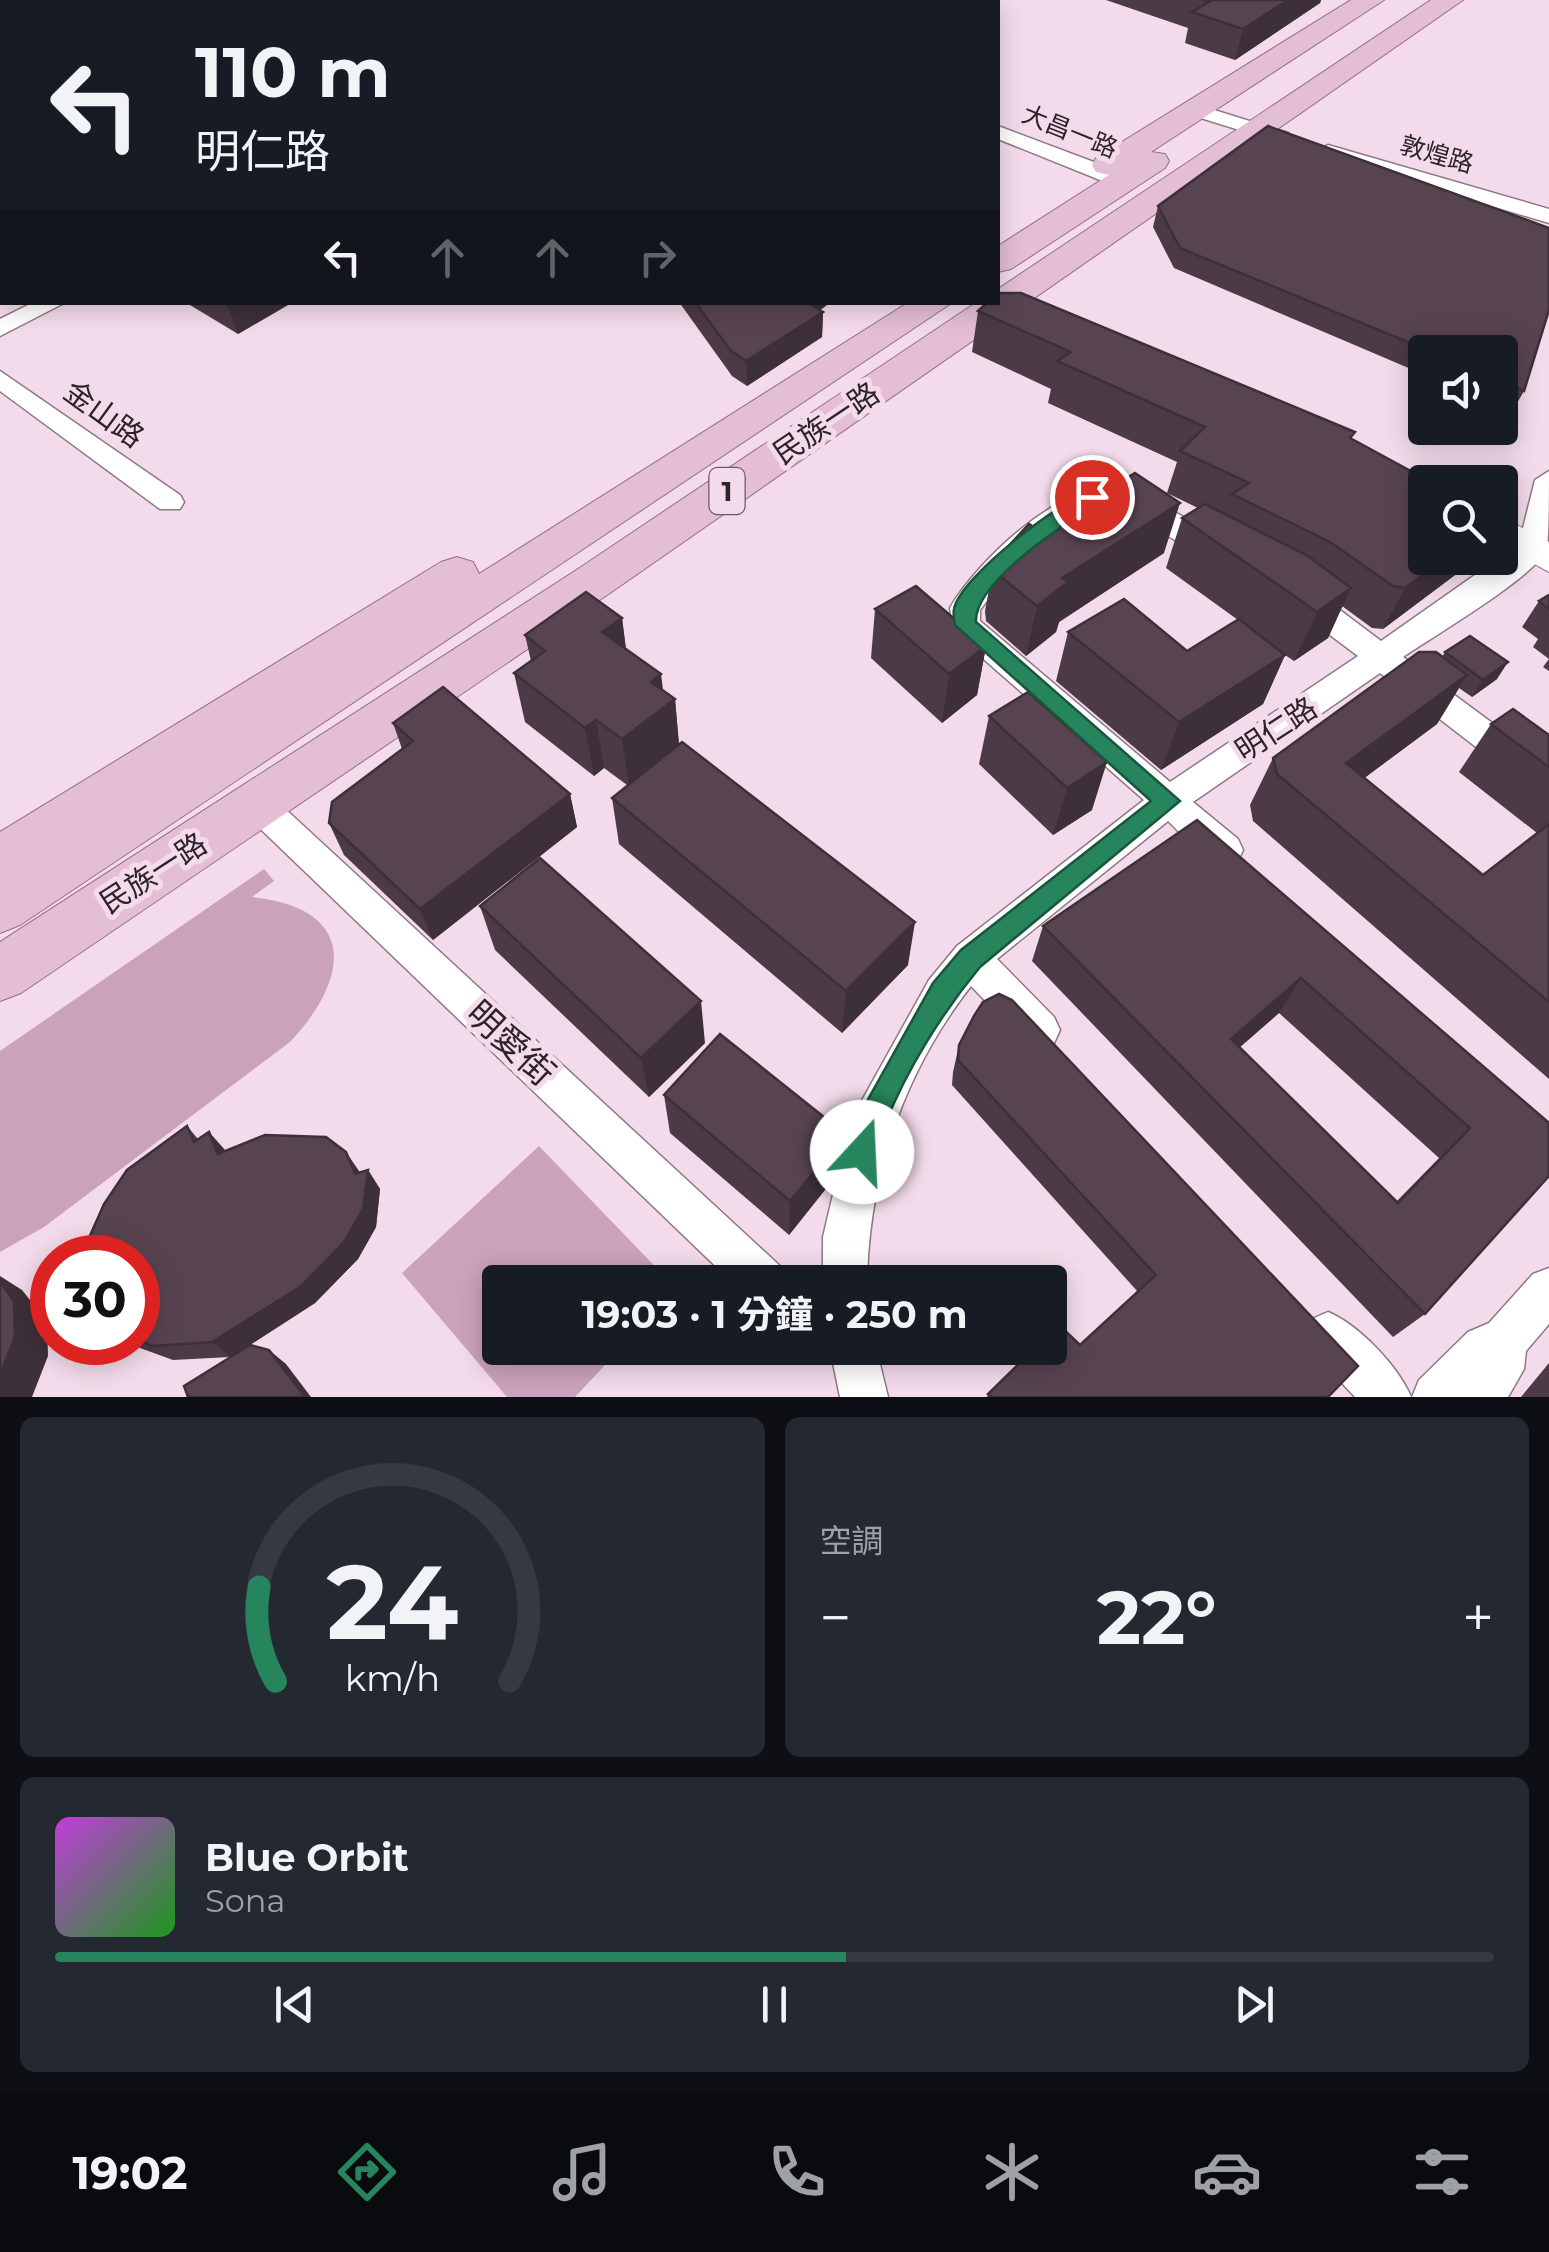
<!DOCTYPE html>
<html lang="zh-TW">
<meta charset="utf-8">
<style>
body{margin:0;font-family:Montserrat,"Noto Sans TC",sans-serif;background:#242831;color:#f1f3f6;height:100vh;display:flex;flex-direction:column;font-size:38px;white-space:nowrap}
*{box-sizing:border-box;margin:0}
p{font-size:32px;color:#9ea1a6}
.icon{flex:none;width:55px;height:55px;fill:none;stroke:currentColor;stroke-width:2;stroke-linecap:round;stroke-linejoin:round}
.map{position:relative;height:1397px;overflow:hidden}
.panel{display:flex;flex-direction:column;gap:20px;padding:20px;background:#0d0f14;flex:1}
.panel>*{flex:none}
.hud{position:absolute;left:0px;top:0px;width:1000px;height:305px;box-shadow:0 5px 25px #0003;background:#171b24;color:#f1f3f6;overflow:hidden}
.tools{position:absolute;left:1408px;top:335px;display:grid;gap:20px}
.tools a{display:grid;place-items:center;width:110px;height:110px;border-radius:10px;background:#171b24;box-shadow:0 5px 25px #0003;font-size:50px}
.speed{position:absolute;left:30px;top:1235px;display:flex;gap:20px;font-size:50px;font-weight:700;text-align:center}
.speed>*{display:grid;place-content:center;width:130px;height:130px;border-radius:50%;background:#171b24;box-shadow:0 5px 25px #0003;line-height:1}
.speed .limit{border:15px solid #d22;background:#fff;color:#111}
.pin{position:absolute;display:grid;place-items:center;width:85px;height:85px;color:#fff;margin:-42px;border:5px solid #fff;border-radius:50%;box-shadow:0 2px 10px #0007}
.me{position:absolute;width:110px;margin:-55px;rotate:20deg;stroke-linejoin:round;filter:drop-shadow(0 0 8px #0008)}
.turn{display:flex;align-items:center;gap:35px;height:210px;padding:0 30px;font-size:45px}
.turn .icon{width:130px;height:130px;stroke-width:2.5}
.turn b{display:block;font-size:70px;line-height:85px}
.lanes{display:flex;align-items:center;height:95px;padding:0 30px;background:#0003;justify-content:center;gap:50px;direction:ltr}
.lanes .off{opacity:.35}
.big{font-size:75px;font-weight:700;line-height:1.1}
.panel .tile{flex:1;display:flex;flex-direction:column;justify-content:center;gap:15px;min-width:0;padding:0 35px;border-radius:15px;background:#242831}
.panel .dial{align-items:center;gap:0}
.dial svg{height:260px;overflow:visible;fill:none;stroke:#363941;stroke-width:7;stroke-linecap:round;text-anchor:middle}
.dial text{fill:#f1f3f6;stroke:none}
.song{display:flex;align-items:center;gap:30px}
.cover{width:120px;height:120px;border-radius:15px;background:linear-gradient(135deg,hsl(290 70% 55%),hsl(120 70% 35%))}
.played{height:10px;border-radius:5px;background:linear-gradient(90deg,#27855d 55%,#363941 55%)}
.keys{display:flex;justify-content:space-around;direction:ltr}
.heat{display:flex;justify-content:space-between;align-items:center;font-size:55px;direction:ltr}
.panel .tiles{flex:1;display:grid;gap:20px;grid-template-columns:1fr 1fr}
.tile:last-child{grid-column:span 2}
.trip{position:absolute;left:482px;top:1265px;width:585px;height:100px;border-radius:10px;background:#171b24;box-shadow:0 5px 25px #0003;font-weight:700;line-height:100px;text-align:center}
.tabs{display:flex;height:160px;justify-content:space-around;align-items:center;background:#090b0e;color:#9ea1a6}
.tabs .icon{width:70px;height:70px}
.tabs .active{color:#27855d}
.tabs b{font-size:45px;color:#f1f3f6}
.map>svg:first-child{display:block}
</style>
<div class="map">
<svg width="1549" height="1397" viewBox="0 0 1549 1397">
<rect width="100%" height="100%" fill="#f4dbeb"/>
<!-- green -->
<g fill="#cba2bc">
<path d="M 264,869 L 274,881 L 252,897 C 356,908 352,976 290,1042 L 44,1227 L 0,1252 L 0,1051 Z"/>
<path d="M 539,1146 L 670,1282 L 500,1282 L 500,1348 L 621,1348 L 575,1397 L 507,1397 L 402,1273 Z"/>
</g>
<g fill="none" stroke-linecap="round" stroke-linejoin="round">
<defs>
<g id="minor">
<path d="M 299,0 L 321,0 L 322,2 L 301,2 Z"/>
<path d="M 695,0 L 715,0 L 716,2 L 697,2 Z"/>
<path d="M 1195,104 L 1288,133 L 1291,137 L 1281,143 L 1188,114 L 1185,110 Z"/>
<path d="M 998,126 L 1131,176 L 1134,181 L 1123,187 L 1115,186 L 998,139 Z"/>
<path d="M 1328,145 L 1549,209 L 1549,223 L 1321,155 L 1317,151 Z"/>
<path d="M 34,302 L 66,302 L 0,336 L 0,319 Z"/>
<path d="M 0,371 L 180,495 L 184,502 L 180,509 L 160,509 L 0,391 Z"/>
<path d="M 1549,471 C 1549,493 1549,529 1547,549 C 1535,577 1432,637 1403,657 L 1549,765 L 1549,798 L 1537,794 L 1380,673 L 1193,802 L 1238,839 L 1243,850 L 1238,861 C 1210,870 1187,839 1168,821 L 997,959 L 1054,1017 L 1060,1030 L 1054,1043 L 1040,1048 L 1026,1043 L 971,986 C 904,1072 869,1174 867,1282 L 823,1282 L 823,1237 L 850,1122 L 929,980 L 957,946 L 1144,800 L 954,633 L 950,608 C 975,564 1059,482 1113,489 C 1154,494 1191,523 1225,542 L 1230,549 L 1215,559 C 1181,549 1153,522 1119,510 C 1077,496 1003,579 980,610 L 980,621 L 1170,782 L 1358,656 L 1290,605 L 1286,597 L 1290,589 L 1312,589 L 1381,641 L 1519,544 L 1535,480 Z"/>
<path d="M 257,790 L 269,794 L 780,1266 L 786,1282 L 732,1282 L 245,814 L 240,804 L 245,794 Z"/>
<path d="M 1549,1268 L 1549,1324 L 1526,1351 L 1524,1369 L 1508,1397 L 1412,1397 L 1419,1380 L 1468,1332 L 1489,1323 L 1533,1274 Z"/>
<path d="M 1328,1312 C 1359,1325 1398,1366 1411,1397 L 1355,1397 L 1312,1351 L 1305,1335 L 1312,1319 Z"/>
<path d="M 830,1348 L 876,1348 L 888,1397 L 840,1397 Z"/>
</g>
<g id="tertiary">
<path d="M 163,0 L 189,0 L 190,2 L 165,2 Z"/>
<path d="M 2,132 L 2,148 L 0,149 L 0,133 Z"/>
<path d="M 1500,516 L 1549,542 L 1549,572 L 1500,545 Z"/>
</g>
<g id="primary">
<path d="M 1351,0 L 1384,0 L 1151,152 L 1165,154 L 1169,161 L 1165,168 L 1011,269 L 998,272 L 998,246 L 1109,175 L 1096,172 L 1092,165 L 1096,158 Z"/>
<path d="M 1431,0 L 1463,0 L 610,593 L 21,993 L 0,1001 L 0,942 L 578,569 L 977,302 L 998,302 L 998,289 Z"/>
<path d="M 909,302 L 953,302 L 20,925 L 0,933 L 0,832 L 441,562 L 457,557 L 473,562 L 479,574 Z"/>
</g>
</defs>
<!-- minor casing -->
<use href="#minor" stroke="#8e7886" stroke-width="3"/>
<!-- tertiary casing -->
<use href="#tertiary" stroke="#8e7886" stroke-width="2"/>
<!-- primary casing -->
<use href="#primary" stroke="#976c88" stroke-width="2"/>
<!-- minor -->
<use href="#minor" fill="#fff" fill-rule="evenodd"/>
<!-- tertiary -->
<use href="#tertiary" fill="#fff" fill-rule="evenodd"/>
<!-- primary -->
<use href="#primary" fill="#e3bed6" fill-rule="evenodd"/>
</g>
<!-- wall -->
<g fill="#4c3a46" fill-rule="evenodd">
<path d="M 1106,0 L 1321,0 L 1320,3 L 1235,60 L 1185,43 L 1188,28 Z"/>
<path d="M 1268,126 L 1549,228 L 1549,310 L 1524,391 L 1512,412 L 1500,407 L 1500,352 L 1425,352 L 1425,375 L 1174,268 L 1153,227 L 1158,206 Z"/>
<path d="M 185,302 L 293,302 L 238,334 Z"/>
<path d="M 679,302 L 831,302 L 820,310 L 823,312 L 822,337 L 747,386 L 732,376 Z"/>
<path d="M 978,311 L 1352,440 L 1425,558 L 1470,558 L 1463,569 L 1383,629 L 1372,628 L 1342,606 L 1328,638 L 1294,661 L 1285,655 L 1263,704 L 1161,770 L 1056,681 L 1068,632 L 1187,651 L 1238,620 L 1166,568 L 1182,518 L 1198,508 L 1167,493 L 1177,462 L 1048,403 L 1051,389 L 972,352 Z"/>
<path d="M 1039,531 L 1164,553 L 1059,622 L 1056,632 L 1026,656 L 986,621 L 985,611 L 994,562 Z"/>
<path d="M 1549,595 L 1549,671 L 1543,667 L 1549,659 L 1533,647 L 1538,639 L 1522,627 L 1539,601 Z"/>
<path d="M 875,609 L 986,646 L 977,695 L 942,723 L 871,658 Z"/>
<path d="M 622,618 L 626,649 L 663,690 L 675,699 L 679,744 L 908,965 L 842,1033 L 619,844 L 612,798 L 627,785 L 604,768 L 594,776 L 525,722 L 514,673 L 531,661 L 525,635 Z"/>
<path d="M 1445,652 L 1497,679 L 1472,697 L 1459,688 L 1437,724 L 1364,778 L 1483,875 L 1537,833 L 1459,772 L 1491,724 L 1549,735 L 1549,1079 L 1253,821 L 1250,805 L 1273,758 L 1442,657 Z"/>
<path d="M 989,716 L 1092,810 L 1053,835 L 979,764 Z"/>
<path d="M 393,723 L 570,794 L 577,827 L 433,940 L 344,855 L 329,823 L 402,749 Z"/>
<path d="M 1197,820 L 1549,1123 L 1425,1314 L 1393,1337 L 1032,961 L 1043,926 ZM 1279,1013 L 1439,1158 L 1396,1202 L 1239,1048 Z"/>
<path d="M 480,906 L 705,1043 L 649,1097 L 495,950 Z"/>
<path d="M 959,1045 L 1328,1397 L 987,1397 L 988,1394 L 1080,1345 L 1138,1292 L 952,1085 L 953,1072 Z"/>
<path d="M 664,1095 L 836,1166 L 832,1181 L 789,1235 L 670,1133 Z"/>
<path d="M 187,1126 L 198,1139 L 225,1151 L 360,1172 L 368,1170 L 380,1189 L 376,1227 L 358,1259 L 315,1303 L 250,1345 L 286,1364 L 230,1357 L 173,1360 L 140,1348 L 132,1342 L 138,1342 L 138,1258 Z"/>
<path d="M 1549,1363 L 1549,1397 L 1521,1397 Z"/>
</g>
<!-- shaded-wall -->
<g fill="#3e3039">
<path d="M 5,0 L 66,0 L 67,2 L 2,2 L 2,36 L 0,37 L 0,2 Z"/>
<path d="M 1288,0 L 1321,0 L 1320,3 L 1235,60 L 1243,29 Z"/>
<path d="M 226,302 L 293,302 L 238,334 Z"/>
<path d="M 801,302 L 831,302 L 800,325 Z"/>
<path d="M 823,312 L 822,337 L 747,386 L 746,361 Z"/>
<path d="M 1180,503 L 1164,553 L 1059,622 L 1056,632 L 1026,656 L 1037,606 L 1062,578 Z"/>
<path d="M 1446,558 L 1470,558 L 1463,569 L 1383,629 L 1405,588 Z"/>
<path d="M 1351,588 L 1328,638 L 1294,661 L 1317,612 Z"/>
<path d="M 622,618 L 628,667 L 602,632 Z"/>
<path d="M 986,646 L 977,695 L 942,723 L 949,674 Z"/>
<path d="M 1285,655 L 1263,704 L 1161,770 L 1179,722 Z"/>
<path d="M 1508,662 L 1497,679 L 1472,697 L 1483,680 Z"/>
<path d="M 661,674 L 665,706 L 675,699 L 679,747 L 629,786 L 622,739 L 651,682 Z"/>
<path d="M 1467,675 L 1437,724 L 1320,811 L 1346,763 Z"/>
<path d="M 596,720 L 604,768 L 594,776 L 585,728 Z"/>
<path d="M 1107,762 L 1092,810 L 1053,835 L 1067,788 Z"/>
<path d="M 570,794 L 577,827 L 433,940 L 420,909 Z"/>
<path d="M 915,922 L 908,965 L 842,1033 L 846,991 Z"/>
<path d="M 1301,978 L 1279,1013 L 1211,1072 L 1231,1039 Z"/>
<path d="M 701,1001 L 705,1043 L 649,1097 L 641,1058 Z"/>
<path d="M 839,1129 L 836,1166 L 832,1181 L 789,1235 L 790,1201 Z"/>
<path d="M 209,1132 L 226,1151 L 218,1154 Z"/>
<path d="M 346,1152 L 359,1171 L 366,1188 L 368,1170 L 380,1189 L 376,1227 L 358,1259 L 315,1303 L 231,1357 L 212,1342 L 355,1174 Z"/>
<path d="M 0,1276 L 22,1290 L 47,1321 L 48,1356 L 32,1397 L 0,1397 Z"/>
<path d="M 269,1350 L 286,1364 L 311,1397 L 305,1397 Z"/>
</g>
<!-- building -->
<g fill="#584451" stroke="#3e3039" stroke-width="2.5" fill-rule="evenodd">
<path d="M 76,0 L 159,0 L 167,2 L 69,2 Z"/>
<path d="M 395,0 L 478,0 L 474,2 L 389,2 Z"/>
<path d="M 1202,0 L 1288,0 L 1243,29 L 1192,12 L 1209,2 Z"/>
<path d="M 1268,126 L 1549,228 L 1549,310 L 1524,391 L 1500,381 L 1500,352 L 1432,352 L 1180,248 L 1158,206 Z"/>
<path d="M 1000,293 L 1021,293 L 1355,432 L 1350,438 L 1431,482 L 1425,482 L 1425,558 L 1446,558 L 1405,588 L 1393,586 L 1330,542 L 1232,494 L 1249,483 L 1180,451 L 1205,427 L 1057,361 L 1071,352 L 978,311 L 988,302 L 998,302 L 998,295 Z"/>
<path d="M 695,302 L 806,302 L 823,312 L 746,361 L 731,351 Z"/>
<path d="M 1135,473 L 1180,503 L 1062,578 L 1068,582 L 1037,606 L 995,572 L 994,562 L 1029,524 L 1039,531 Z"/>
<path d="M 1205,504 L 1308,556 L 1351,588 L 1317,612 L 1182,518 Z"/>
<path d="M 916,586 L 986,646 L 949,674 L 875,609 Z"/>
<path d="M 586,592 L 622,618 L 602,632 L 661,674 L 651,682 L 675,699 L 622,739 L 596,720 L 585,728 L 514,673 L 545,651 L 525,635 Z"/>
<path d="M 1549,595 L 1549,609 L 1539,601 Z"/>
<path d="M 1124,599 L 1187,651 L 1239,619 L 1285,655 L 1179,722 L 1068,632 Z"/>
<path d="M 1470,636 L 1508,662 L 1483,680 L 1445,652 Z"/>
<path d="M 1419,652 L 1436,652 L 1467,675 L 1346,763 L 1483,875 L 1549,824 L 1549,1002 L 1277,774 L 1273,758 Z"/>
<path d="M 443,687 L 570,794 L 420,909 L 329,823 L 332,802 L 413,741 L 393,723 Z"/>
<path d="M 1028,692 L 1107,762 L 1067,788 L 989,716 Z"/>
<path d="M 1513,709 L 1549,735 L 1549,767 L 1491,724 Z"/>
<path d="M 682,742 L 915,922 L 846,991 L 612,798 Z"/>
<path d="M 1197,820 L 1549,1123 L 1549,1176 L 1425,1314 L 1043,926 ZM 1301,978 L 1470,1128 L 1398,1203 L 1231,1039 Z"/>
<path d="M 540,858 L 701,1001 L 641,1058 L 480,906 Z"/>
<path d="M 999,994 L 1012,1000 L 1358,1366 L 1328,1397 L 991,1397 L 988,1394 L 1035,1348 L 1050,1348 L 1050,1332 L 1058,1324 L 1080,1345 L 1156,1275 L 958,1060 L 959,1045 L 974,1016 L 983,1002 Z"/>
<path d="M 720,1034 L 839,1129 L 836,1145 L 790,1201 L 664,1095 Z"/>
<path d="M 187,1126 L 194,1142 L 209,1132 L 218,1154 L 265,1135 L 326,1137 L 346,1152 L 355,1174 L 368,1170 L 363,1209 L 344,1242 L 300,1287 L 212,1342 L 152,1346 L 138,1340 L 138,1258 L 82,1258 L 81,1256 L 104,1204 L 127,1170 Z"/>
<path d="M 0,1282 L 14,1301 L 15,1337 L 0,1375 Z"/>
<path d="M 250,1345 L 269,1350 L 305,1397 L 188,1397 L 184,1386 Z"/>
</g>
<!-- route -->
<path fill="#27855d" stroke="#19563c" stroke-width="2.5" d="M 1092,491 L 1098,493 L 1098,502 C 1066,524 974,581 976,622 L 1180,801 L 980,967 C 942,1013 907,1069 885,1124 C 880,1137 878,1150 873,1162 L 862,1167 L 852,1162 L 848,1152 L 861,1112 L 933,983 L 961,950 L 1151,801 L 955,625 C 954,620 953,614 954,609 C 960,577 1061,500 1092,491 Z"/>
<g text-anchor="middle" dominant-baseline="central" stroke-width="10" stroke-linejoin="round" paint-order="stroke">
<!-- far-street labels -->
<g font-size="25" fill="#2d242a" stroke="#f4dbeb">
<text transform="translate(1070 131) rotate(22)">大昌一路</text>
<text transform="translate(1437 154) rotate(16)">敦煌路</text>
</g>
<!-- shield labels -->
<rect fill="#f4dbeb" stroke="#695b64" stroke-width="2.5" x="709.5" y="468" width="35" height="46" rx="8"/>
<g font-size="28" font-weight="bold" fill="#2d242a">
<text x="727" y="491">1</text>
</g>
<!-- street labels -->
<g font-size="30" fill="#2d242a" stroke="#f4dbeb">
<text transform="translate(104 414) rotate(36)">金山路</text>
<text transform="translate(826 423) rotate(-34)">民族一路</text>
<text transform="translate(1276 729) rotate(-33)">明仁路</text>
<text transform="translate(153 873) rotate(-33)">民族一路</text>
</g>
<!-- near-street labels -->
<g font-size="35" fill="#2d242a" stroke="#f4dbeb">
<text transform="translate(511 1043) rotate(43)">明愛街</text>
</g>
</g>
</svg>
<div class="tools">
<a><svg class="icon" aria-label="sound" viewBox="0 0 24 24"><path d="M4 9h4l5-4v14l-5-4H4zM17 9q2 3 0 6"/></svg></a>
<a><svg class="icon" aria-label="search" viewBox="0 0 24 24"><circle cx="10" cy="10" r="6"/><path d="M15 15l6 6"/></svg></a>
</div>
<div class="speed"><div class="limit">30</div></div>
<div class="pin" style="left:1092px;top:497px;background:#d93025"><svg class="icon" aria-label="arrive" viewBox="0 0 24 24"><path d="M6 21V4h12l-3 4 3 4H6"/></svg></div>
<svg class="me" style="left:862px;top:1152px" viewBox="-20 -20 40 40"><circle r="19" fill="#fff"/><path d="M0-13L10 11 0 6-10 11z" fill="#27855d"/></svg>
<div class="trip">19:03 · 1 分鐘 · 250 m</div>
<div class="hud">
<div class="turn"><svg class="icon" aria-label="left" viewBox="0 0 24 24"><path d="M17 20v-9H6M10 6l-5 5 5 5"/></svg><div><b>110 m</b>明仁路</div></div>
<div class="lanes"><svg class="icon" aria-label="left" viewBox="0 0 24 24"><path d="M17 20v-9H6M10 6l-5 5 5 5"/></svg><svg class="icon off" aria-label="ahead" viewBox="0 0 24 24"><path d="M12 20V5M6 11l6-6 6 6"/></svg><svg class="icon off" aria-label="ahead" viewBox="0 0 24 24"><path d="M12 20V5M6 11l6-6 6 6"/></svg><svg class="icon off" aria-label="right" viewBox="0 0 24 24"><path d="M7 20v-9h11M14 6l5 5-5 5"/></svg></div>
</div>
</div>
<section class="panel">
<div class="tiles">
<div class="tile dial"><svg viewBox="0 0 100 80">
<path d="M14 69A42 42 0 1 1 86 69"/>
<path d="M14 69A42 42 0 0 1 9 40" stroke="#27855d"/>
<text x="50" y="56" font-size="32" font-weight="700">24</text>
<text x="50" y="72" font-size="11">km/h</text>
</svg></div>
<div class="tile"><p>空調</p>
<div class="heat"><a>−</a><b class="big">22°</b><a>+</a></div>
</div>
<div class="tile">
<div class="song"><i class="cover"></i><div><b>Blue Orbit</b><p>Sona</p></div></div>
<div class="played"></div>
<div class="keys"><svg class="icon" aria-label="previous" viewBox="0 0 24 24"><path d="M18 5L8 12l10 7zM5 5v14"/></svg><svg class="icon" aria-label="pause" viewBox="0 0 24 24"><path d="M8 5v14M16 5v14"/></svg><svg class="icon" aria-label="next" viewBox="0 0 24 24"><path d="M6 5l10 7-10 7zM19 5v14"/></svg></div>
</div>
</div>
</section>
<nav class="tabs">
<b>19:02</b>
<svg class="icon active" aria-label="directions" viewBox="0 0 24 24"><path d="M12 3l9 9-9 9-9-9zM9 14v-3h6M13 9l2 2-2 2"/></svg>
<svg class="icon" aria-label="music" viewBox="0 0 24 24"><path d="M9 18V5l10-2v13"/><circle cx="6" cy="18" r="3"/><circle cx="16" cy="16" r="3"/></svg>
<svg class="icon" aria-label="phone" viewBox="0 0 24 24"><path d="M5 4h4l2 5-3 2q2 4 5 5l2-3 5 2v4C11 20 4 13 5 4z"/></svg>
<svg class="icon" aria-label="climate" viewBox="0 0 24 24"><path d="M12 3v18M4 7l16 10M4 17L20 7"/></svg>
<svg class="icon" aria-label="car" viewBox="0 0 24 24"><path d="M5 17H2v-5l4-1 3-4h7l3 4 3 1v5h-3M9 17h6M6 11h13"/><circle cx="7" cy="17" r="2"/><circle cx="17" cy="17" r="2"/></svg>
<svg class="icon" aria-label="filters" viewBox="0 0 24 24"><path d="M4 7h16M4 17h16"/><circle cx="9" cy="7" r="2"/><circle cx="15" cy="17" r="2"/></svg>
</nav>
